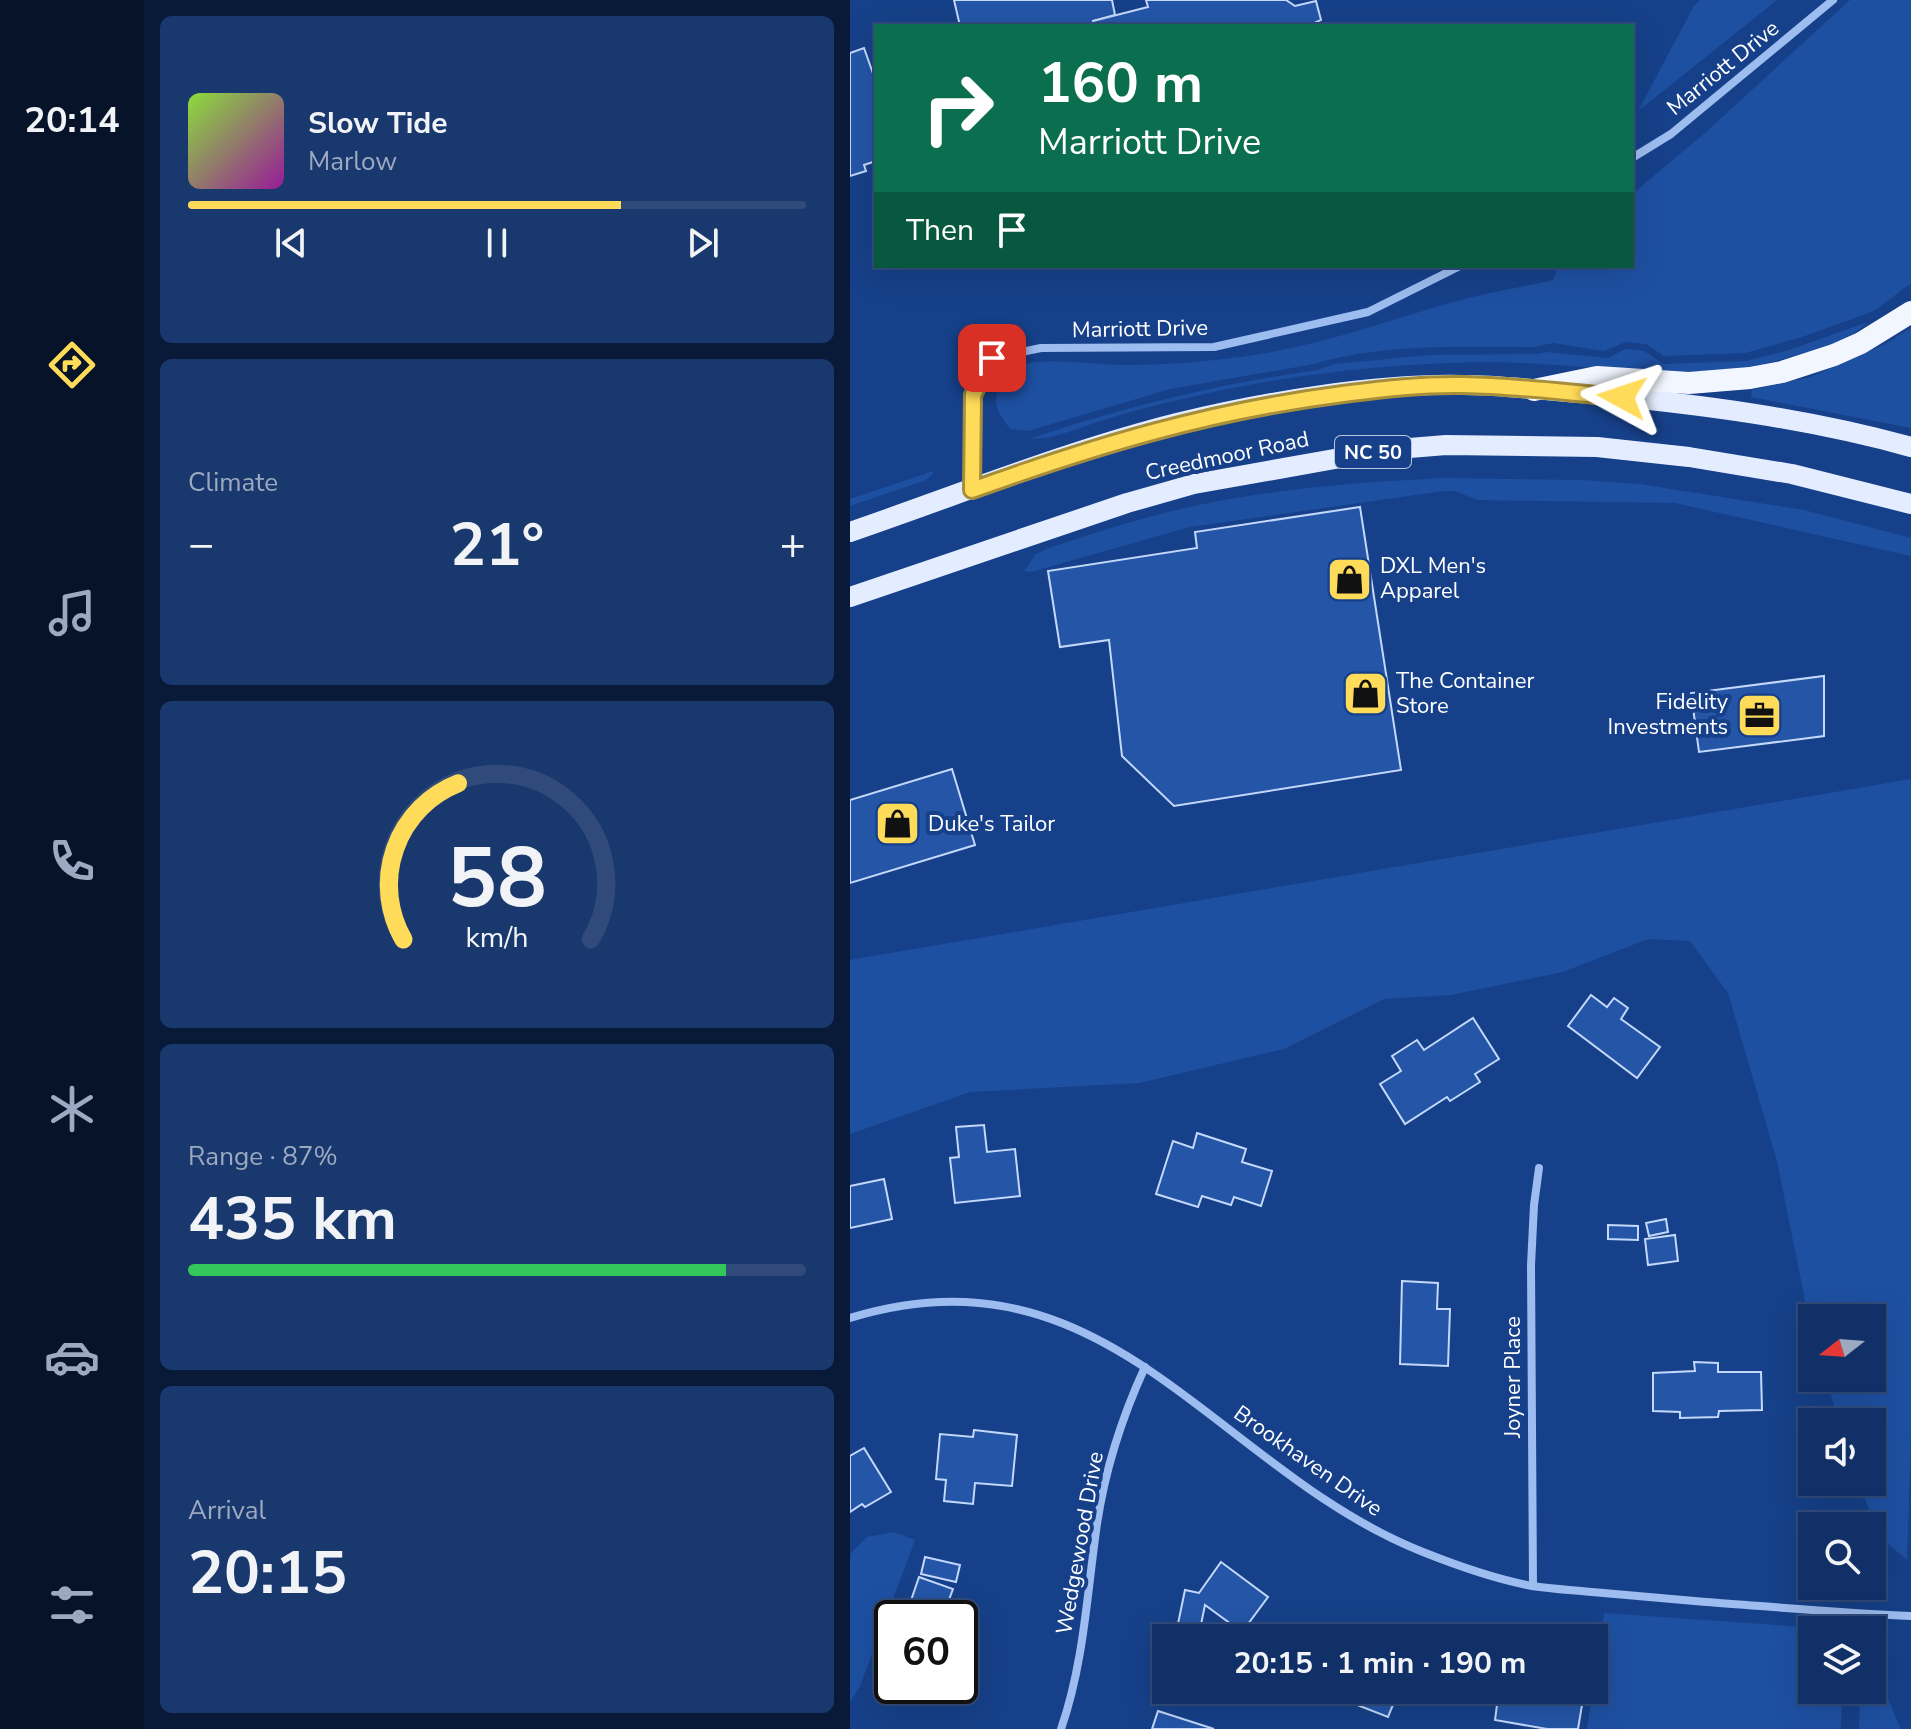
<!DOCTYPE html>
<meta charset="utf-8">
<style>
body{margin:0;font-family:"Nunito Sans",sans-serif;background:#19386d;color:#f1f3f6;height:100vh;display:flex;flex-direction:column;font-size:30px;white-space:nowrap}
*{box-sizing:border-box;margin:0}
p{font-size:26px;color:#9ca9c0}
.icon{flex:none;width:44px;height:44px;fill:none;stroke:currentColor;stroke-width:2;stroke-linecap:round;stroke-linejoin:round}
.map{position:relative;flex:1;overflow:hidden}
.details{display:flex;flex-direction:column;gap:16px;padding:16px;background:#091a39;width:706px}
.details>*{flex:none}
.top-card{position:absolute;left:24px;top:24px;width:760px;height:244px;border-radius:0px;box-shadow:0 8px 32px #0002,0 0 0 2px #304b7b;background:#0b6e4f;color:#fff;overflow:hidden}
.needle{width:52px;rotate:253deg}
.tools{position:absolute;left:948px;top:1304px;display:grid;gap:16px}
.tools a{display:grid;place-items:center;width:88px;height:88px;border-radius:0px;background:#103067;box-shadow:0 8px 32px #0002,0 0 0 2px #304b7b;font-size:40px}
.speed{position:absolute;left:24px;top:1600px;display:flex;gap:16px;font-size:40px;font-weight:700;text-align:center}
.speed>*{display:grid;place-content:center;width:104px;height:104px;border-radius:50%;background:#103067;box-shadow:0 8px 32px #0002,0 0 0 2px #304b7b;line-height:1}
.speed .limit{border:4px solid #111;border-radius:12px;background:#fff;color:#111}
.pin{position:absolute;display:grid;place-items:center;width:68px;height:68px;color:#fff;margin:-34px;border-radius:16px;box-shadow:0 4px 12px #0006}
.me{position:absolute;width:88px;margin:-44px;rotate:275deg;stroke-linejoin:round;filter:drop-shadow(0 0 6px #0008)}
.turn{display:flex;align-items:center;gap:28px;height:168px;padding:0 32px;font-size:36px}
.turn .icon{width:104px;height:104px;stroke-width:2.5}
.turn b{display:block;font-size:56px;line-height:68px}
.then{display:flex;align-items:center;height:76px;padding:0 32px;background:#0003;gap:16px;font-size:30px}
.big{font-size:60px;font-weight:700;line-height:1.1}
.details .widget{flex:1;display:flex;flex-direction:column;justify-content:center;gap:12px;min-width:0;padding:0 28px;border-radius:12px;background:#19386d}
.details .dial{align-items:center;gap:0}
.dial svg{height:208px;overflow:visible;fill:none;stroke:#304b7b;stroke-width:7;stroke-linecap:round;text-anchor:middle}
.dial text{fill:#f1f3f6;stroke:none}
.song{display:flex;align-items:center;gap:24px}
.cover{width:96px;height:96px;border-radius:12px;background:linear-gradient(135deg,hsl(90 70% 55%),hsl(300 70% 35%))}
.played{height:8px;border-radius:4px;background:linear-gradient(90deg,#ffdb5a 70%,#304b7b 70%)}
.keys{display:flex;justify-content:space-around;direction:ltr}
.heat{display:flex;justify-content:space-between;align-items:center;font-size:44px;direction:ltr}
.charge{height:12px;border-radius:6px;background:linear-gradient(90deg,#34c759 87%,#304b7b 0)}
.trip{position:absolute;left:302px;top:1624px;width:456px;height:80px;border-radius:0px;background:#103067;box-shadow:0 8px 32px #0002,0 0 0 2px #304b7b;font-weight:700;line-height:80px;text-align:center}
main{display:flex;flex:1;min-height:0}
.dock{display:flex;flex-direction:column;width:144px;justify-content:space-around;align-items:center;background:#061329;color:#9ca9c0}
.dock .icon{width:56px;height:56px}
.dock .active{color:#ffdb5a}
.dock b{font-size:36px;color:#f1f3f6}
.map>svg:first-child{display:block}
</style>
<main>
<nav class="dock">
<b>20:14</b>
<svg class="icon active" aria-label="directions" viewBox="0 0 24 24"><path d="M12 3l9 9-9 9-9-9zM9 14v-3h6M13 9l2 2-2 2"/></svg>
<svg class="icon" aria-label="music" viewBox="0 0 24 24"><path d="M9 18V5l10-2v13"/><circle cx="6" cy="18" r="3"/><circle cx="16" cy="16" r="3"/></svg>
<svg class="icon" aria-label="phone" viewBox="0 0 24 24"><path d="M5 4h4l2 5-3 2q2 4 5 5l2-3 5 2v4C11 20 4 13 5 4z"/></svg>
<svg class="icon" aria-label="climate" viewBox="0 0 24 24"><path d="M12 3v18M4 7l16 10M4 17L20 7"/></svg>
<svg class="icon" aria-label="car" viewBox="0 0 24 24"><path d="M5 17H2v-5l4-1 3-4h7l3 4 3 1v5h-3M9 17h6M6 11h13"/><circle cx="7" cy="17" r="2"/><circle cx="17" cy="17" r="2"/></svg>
<svg class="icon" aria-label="filters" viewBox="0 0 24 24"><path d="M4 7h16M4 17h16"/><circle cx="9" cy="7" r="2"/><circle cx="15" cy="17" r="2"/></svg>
</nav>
<section class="details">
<div class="widget">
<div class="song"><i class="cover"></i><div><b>Slow Tide</b><p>Marlow</p></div></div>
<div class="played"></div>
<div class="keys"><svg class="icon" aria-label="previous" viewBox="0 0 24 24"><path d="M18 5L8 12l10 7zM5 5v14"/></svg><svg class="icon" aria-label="pause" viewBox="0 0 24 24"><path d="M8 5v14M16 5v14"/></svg><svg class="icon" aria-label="next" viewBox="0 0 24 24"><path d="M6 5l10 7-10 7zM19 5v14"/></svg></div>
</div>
<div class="widget"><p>Climate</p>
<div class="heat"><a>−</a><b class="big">21°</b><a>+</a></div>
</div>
<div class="widget dial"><svg viewBox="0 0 100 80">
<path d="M14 69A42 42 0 1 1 86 69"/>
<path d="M14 69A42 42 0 0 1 35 9" stroke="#ffdb5a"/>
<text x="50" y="56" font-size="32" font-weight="700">58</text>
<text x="50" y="72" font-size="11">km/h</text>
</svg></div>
<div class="widget"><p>Range · 87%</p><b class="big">435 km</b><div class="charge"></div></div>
<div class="widget"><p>Arrival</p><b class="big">20:15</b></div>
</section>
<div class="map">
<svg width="1061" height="1729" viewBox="0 0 1061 1729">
<rect width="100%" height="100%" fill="#164089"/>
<!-- green -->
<g fill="#1e50a2">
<path d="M 850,0 L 927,0 L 788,111 L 844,6 Z"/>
<path d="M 1000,0 L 1061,0 L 1061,283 L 1024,311 L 952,337 L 895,353 L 814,356 L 796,344 L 775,342 L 754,351 L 703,343 L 684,347 C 612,347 533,343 464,364 L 320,389 L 178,431 L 160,429 C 155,422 147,412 146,403 C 145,387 158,370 172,365 C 194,357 250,365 275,365 C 314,365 352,362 390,357 C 462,348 528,324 596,304 C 631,294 668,288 703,280 L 708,266 L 782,266 L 782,194 L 855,133 Z"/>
<path d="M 1018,322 C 1001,339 976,346 953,353 C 930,360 906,367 882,369 C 800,378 716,362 633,362 C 531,364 432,375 333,399 C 305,405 278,412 251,421 C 228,428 204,439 180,439 C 273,407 369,384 467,370 L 485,364 L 579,355 L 687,354 L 696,352 L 758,358 L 775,349 L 794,351 L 814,364 L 896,361 L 936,351 Z"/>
<path d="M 1061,328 L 1061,428 L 901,397 L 902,390 L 961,377 L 1035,344 Z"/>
<path d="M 83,471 L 82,475 L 76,480 L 0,506 L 0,499 Z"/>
<path d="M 592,478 L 733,480 L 790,484 L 954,510 L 1061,538 L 1061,556 L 825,503 L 628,500 L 605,491 L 594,491 L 340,527 L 181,572 L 174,571 L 186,554 L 199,548 C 232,537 266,526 299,517 C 394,491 494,483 592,478 Z"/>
<path d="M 1061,779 L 1061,1435 L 1057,1560 L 1031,1538 L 1008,1482 L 1022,1482 L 1022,1422 L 989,1422 L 976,1378 L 1022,1378 L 1022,1318 L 962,1318 L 962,1335 L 927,1161 L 878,993 L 840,941 L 798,939 L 713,972 L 601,995 L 534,999 L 434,1049 L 289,1083 L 120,1092 L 0,1134 L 0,960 Z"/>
<path d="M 44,1532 L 65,1540 L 10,1686 L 0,1702 L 0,1554 L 17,1537 Z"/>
<path d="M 754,1613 L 954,1627 L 962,1631 L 962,1690 L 992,1690 L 991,1729 L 737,1729 Z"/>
<path d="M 1022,1670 L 1031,1683 L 1051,1729 L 1009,1729 L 1010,1690 L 1022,1690 Z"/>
</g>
<!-- building -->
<g fill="#2455a7" stroke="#c3d8fb" stroke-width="2">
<path d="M 104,0 L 262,0 L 265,15 L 243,21 L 244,26 L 110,26 Z"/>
<path d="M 296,0 L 436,0 L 445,6 L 466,1 L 471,20 L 466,22 L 467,26 L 244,26 L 243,21 L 298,7 Z"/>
<path d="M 14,48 L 26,82 L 26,161 L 14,165 L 16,171 L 0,176 L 0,53 Z"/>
<path d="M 510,507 L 551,770 L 324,806 L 272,756 L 259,640 L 210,647 L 198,571 L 347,548 L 345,532 Z"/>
<path d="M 974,676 L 974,736 L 849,752 L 841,693 Z"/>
<path d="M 102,769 L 125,845 L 0,883 L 0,800 Z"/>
<path d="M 741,995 L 757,1007 L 764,998 L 778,1008 L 771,1019 L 810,1047 L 787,1078 L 718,1026 Z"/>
<path d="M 623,1018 L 649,1059 L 625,1074 L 630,1082 L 600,1101 L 597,1097 L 555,1124 L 530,1084 L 551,1071 L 542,1056 L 567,1040 L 574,1050 Z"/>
<path d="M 134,1125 L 137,1152 L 165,1149 L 170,1196 L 105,1203 L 100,1158 L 109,1157 L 106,1127 Z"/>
<path d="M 347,1133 L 396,1149 L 392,1162 L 422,1171 L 411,1206 L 384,1197 L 381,1205 L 352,1196 L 348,1207 L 306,1194 L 323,1141 L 343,1148 Z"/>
<path d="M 34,1179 L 42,1219 L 0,1228 L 0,1186 Z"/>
<path d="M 816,1219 L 818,1232 L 799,1236 L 796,1223 Z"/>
<path d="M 758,1225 L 788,1226 L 788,1240 L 758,1239 Z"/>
<path d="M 825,1235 L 828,1261 L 798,1265 L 795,1239 Z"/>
<path d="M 552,1281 L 588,1283 L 587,1309 L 600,1309 L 598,1366 L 550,1364 Z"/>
<path d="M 844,1362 L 868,1363 L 868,1372 L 911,1372 L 912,1410 L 869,1411 L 868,1417 L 830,1418 L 830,1412 L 803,1411 L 803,1373 L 845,1371 Z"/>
<path d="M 124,1430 L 167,1435 L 162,1486 L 125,1483 L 123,1504 L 94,1501 L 96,1480 L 86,1479 L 90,1434 L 123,1437 Z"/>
<path d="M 14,1448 L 41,1492 L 15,1507 L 12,1504 L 0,1512 L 0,1456 Z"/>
<path d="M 75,1557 L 110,1565 L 106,1582 L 71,1574 Z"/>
<path d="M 371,1562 L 418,1597 L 392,1632 L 355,1605 L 349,1634 L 356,1636 L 356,1638 L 325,1638 L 335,1590 L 349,1593 Z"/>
<path d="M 69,1577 L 103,1589 L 92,1618 L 55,1618 Z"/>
<path d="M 458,1626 L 487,1638 L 453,1638 Z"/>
<path d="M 42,1654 L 42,1685 L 32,1682 Z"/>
<path d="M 44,1686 L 70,1686 L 68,1694 Z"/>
<path d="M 508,1690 L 549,1690 L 538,1717 L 502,1703 Z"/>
<path d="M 649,1690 L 717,1690 L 734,1693 L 728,1729 L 697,1729 L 645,1720 Z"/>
<path d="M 308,1711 L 364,1729 L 302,1729 Z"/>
</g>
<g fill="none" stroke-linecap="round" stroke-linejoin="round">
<!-- minor -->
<g stroke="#9dbcef" stroke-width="8">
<path d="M 782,158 L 821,134 L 983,0"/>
<path d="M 122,489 L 123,395 L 142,358 L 191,348 L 364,347 L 518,312 L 610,266"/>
<path d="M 0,1318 C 259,1239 365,1470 573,1552 C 608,1566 645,1579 682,1586 C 702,1589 722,1590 742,1592 C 780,1595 818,1599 856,1602 C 925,1607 993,1613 1061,1616"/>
<path d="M 683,1586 L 681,1265 L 684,1205 L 689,1168"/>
<path d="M 211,1729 C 234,1663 237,1593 247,1524 C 255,1470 272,1417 295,1367"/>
</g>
<!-- primary -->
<g stroke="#e4edff" stroke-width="20">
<path d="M 0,532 C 108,495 216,451 327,423 C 413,402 525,383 613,385 C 655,385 698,391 740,394 C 847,404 957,418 1061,447"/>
<path d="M 0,597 L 277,503 L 344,484 L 535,450 L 596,445 L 747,447 L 839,457 L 942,474 L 1061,504"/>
</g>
<!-- trunk -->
<path stroke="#f2f6ff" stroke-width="22" d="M 684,390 L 747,377 L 839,383 L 900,378 L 932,372 L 984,355 L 1011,343 L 1061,312"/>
</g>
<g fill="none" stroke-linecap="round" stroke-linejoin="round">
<defs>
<path id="route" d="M 142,358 L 123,395 L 122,490 C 247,445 360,411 493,394 C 533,389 574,384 614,385 C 667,386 720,393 772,397"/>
</defs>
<!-- route casing -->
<use href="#route" stroke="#a68e3a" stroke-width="20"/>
<!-- route -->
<use href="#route" stroke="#ffdb5a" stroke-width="14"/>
</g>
<!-- icons -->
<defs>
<symbol id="shop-square" viewBox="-11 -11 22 22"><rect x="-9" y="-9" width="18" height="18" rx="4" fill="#ffdb5a" stroke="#164089"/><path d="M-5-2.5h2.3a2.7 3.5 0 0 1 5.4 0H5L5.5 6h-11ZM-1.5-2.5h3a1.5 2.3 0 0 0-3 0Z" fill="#111"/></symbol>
<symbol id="office-square" viewBox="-11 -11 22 22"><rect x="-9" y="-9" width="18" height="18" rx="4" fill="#ffdb5a" stroke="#164089"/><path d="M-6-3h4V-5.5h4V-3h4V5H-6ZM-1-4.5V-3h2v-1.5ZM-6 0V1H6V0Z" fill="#111"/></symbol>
</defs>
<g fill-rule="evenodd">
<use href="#shop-square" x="474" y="554" width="51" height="51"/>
<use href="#shop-square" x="490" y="668" width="51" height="51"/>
<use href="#office-square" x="884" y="690" width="51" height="51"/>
<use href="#shop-square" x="22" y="798" width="51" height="51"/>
</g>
<g text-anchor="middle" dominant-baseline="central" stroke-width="8" stroke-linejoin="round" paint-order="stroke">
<!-- shield labels -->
<rect fill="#164089" stroke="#b9c6dc" stroke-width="2" x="485" y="436" width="76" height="32" rx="6"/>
<g font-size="20" font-weight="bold" fill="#fff">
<text x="523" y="452">NC 50</text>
</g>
<!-- street labels -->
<g font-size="22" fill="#fff" stroke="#164089">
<text transform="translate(873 68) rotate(-39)">Marriott Drive</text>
<text transform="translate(290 329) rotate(-1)">Marriott Drive</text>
<text transform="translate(377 456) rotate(-12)">Creedmoor Road</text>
<text transform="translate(663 1377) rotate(-90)">Joyner Place</text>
<text transform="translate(458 1461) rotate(35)">Brookhaven Drive</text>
<text transform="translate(230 1543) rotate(-80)">Wedgewood Drive</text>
</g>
<!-- poi labels -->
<g font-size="22" fill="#fff" stroke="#164089" text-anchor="start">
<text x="530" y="566">DXL Men's<tspan x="530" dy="25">Apparel</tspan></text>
<text x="546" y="681">The Container<tspan x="546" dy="25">Store</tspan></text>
<text x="878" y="702" text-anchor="end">Fidelity<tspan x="878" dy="25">Investments</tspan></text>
<text x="78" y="824">Duke's Tailor</text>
</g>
</g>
</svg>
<div class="tools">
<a><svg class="needle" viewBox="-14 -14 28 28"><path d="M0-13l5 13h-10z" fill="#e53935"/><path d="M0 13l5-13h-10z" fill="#9ca9c0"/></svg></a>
<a><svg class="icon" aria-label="sound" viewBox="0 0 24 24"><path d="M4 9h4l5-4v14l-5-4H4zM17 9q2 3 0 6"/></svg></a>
<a><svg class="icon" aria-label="search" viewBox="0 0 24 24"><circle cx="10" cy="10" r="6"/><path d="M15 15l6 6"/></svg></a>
<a><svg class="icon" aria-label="layers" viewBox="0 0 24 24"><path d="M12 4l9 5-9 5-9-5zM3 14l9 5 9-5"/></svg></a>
</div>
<div class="speed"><div class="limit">60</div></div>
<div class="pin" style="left:142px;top:358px;background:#d93025"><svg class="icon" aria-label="arrive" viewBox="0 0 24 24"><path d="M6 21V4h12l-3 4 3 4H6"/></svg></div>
<svg class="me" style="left:772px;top:397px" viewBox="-20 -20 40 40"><path d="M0-17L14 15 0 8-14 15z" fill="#ffdb5a" stroke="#fff" stroke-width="4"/></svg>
<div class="trip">20:15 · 1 min · 190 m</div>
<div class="top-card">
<div class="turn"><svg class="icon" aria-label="right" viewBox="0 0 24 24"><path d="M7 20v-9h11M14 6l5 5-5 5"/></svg><div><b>160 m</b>Marriott Drive</div></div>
<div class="then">Then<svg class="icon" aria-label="arrive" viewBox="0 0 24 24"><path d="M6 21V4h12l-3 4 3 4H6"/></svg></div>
</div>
</div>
</main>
